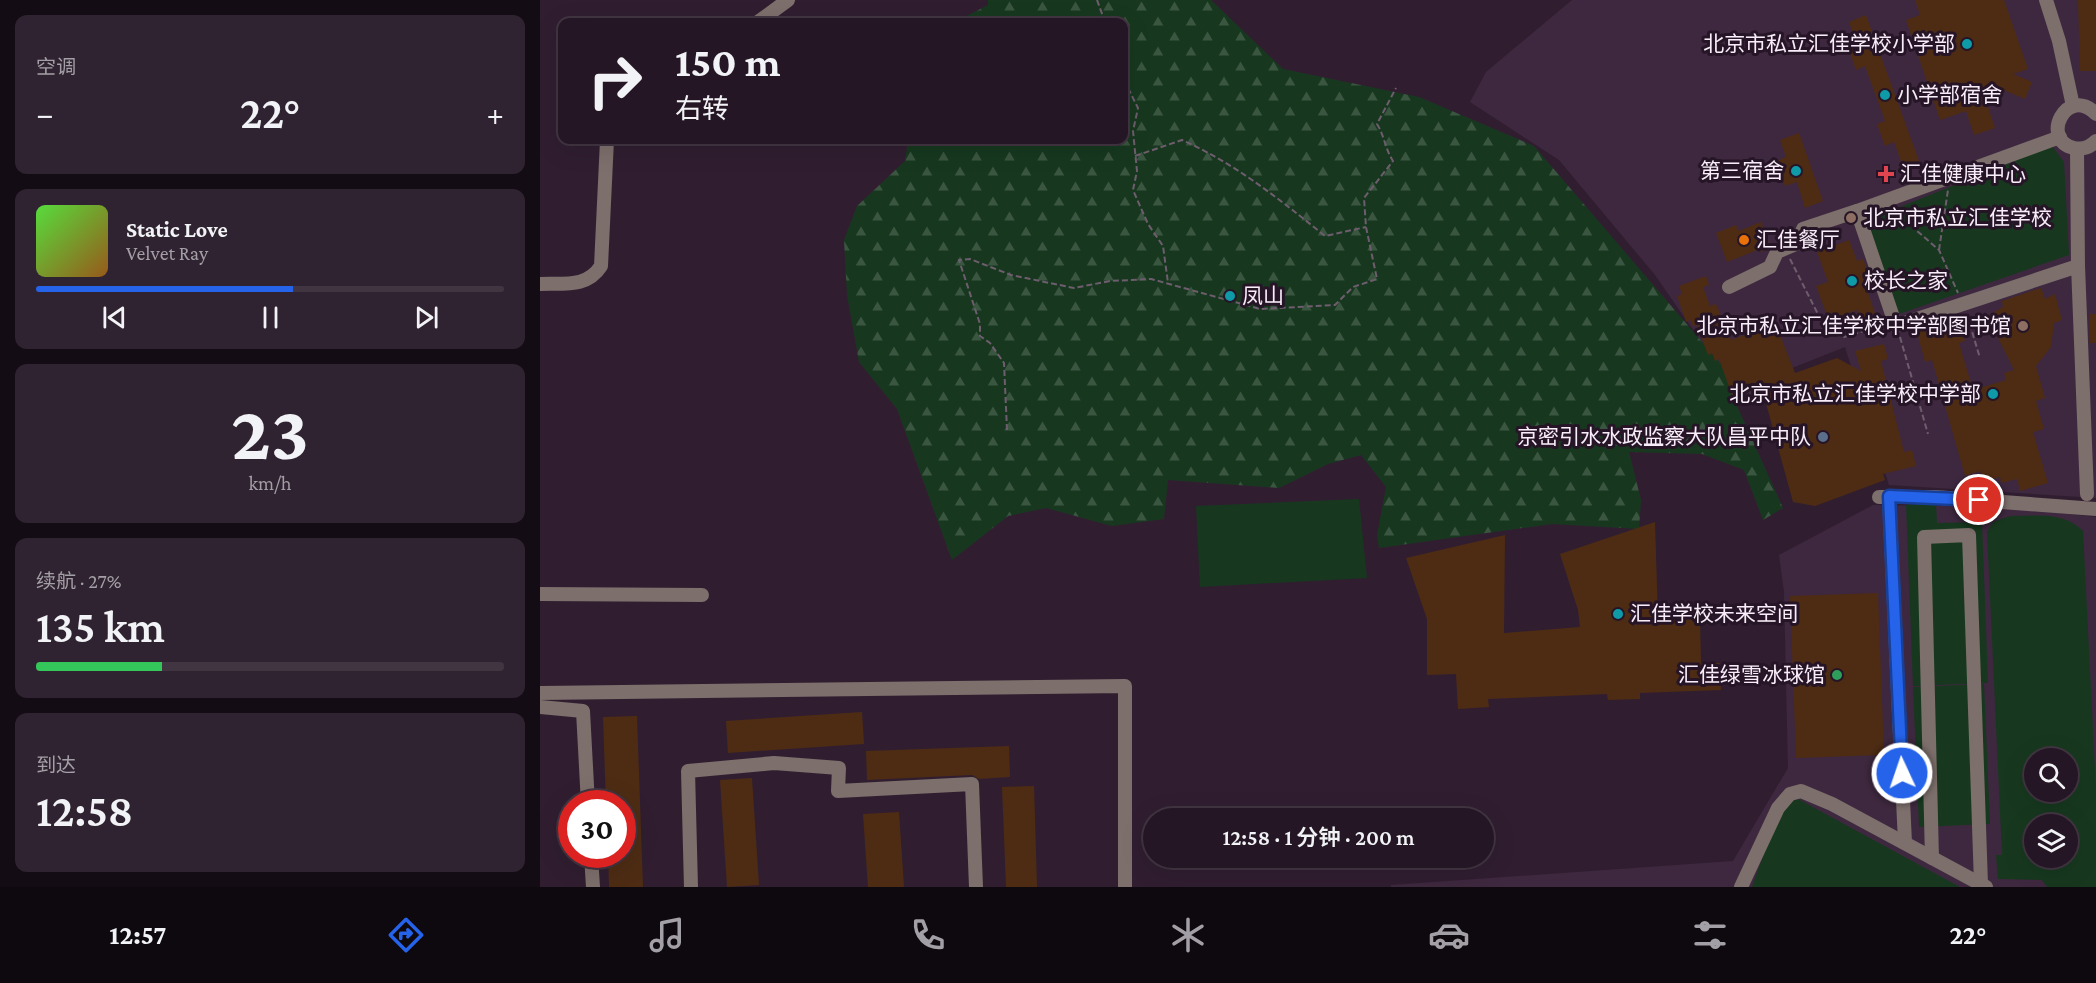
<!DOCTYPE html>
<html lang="zh">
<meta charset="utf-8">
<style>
body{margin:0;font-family:"Crimson Pro","Noto Sans SC",serif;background:#302331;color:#f1f3f6;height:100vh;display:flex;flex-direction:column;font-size:22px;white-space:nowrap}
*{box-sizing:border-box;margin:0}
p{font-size:20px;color:#a39fa6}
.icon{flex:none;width:33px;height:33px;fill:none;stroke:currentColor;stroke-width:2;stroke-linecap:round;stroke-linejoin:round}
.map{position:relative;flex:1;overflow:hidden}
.drawer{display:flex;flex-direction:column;gap:15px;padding:15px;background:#140c14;width:540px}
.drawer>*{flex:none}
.banner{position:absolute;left:18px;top:18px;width:570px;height:126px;border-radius:12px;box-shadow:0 6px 24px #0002,0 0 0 2px #413541;background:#241624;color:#f1f3f6;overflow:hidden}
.tools{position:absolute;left:1484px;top:748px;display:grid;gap:12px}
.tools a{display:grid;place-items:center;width:54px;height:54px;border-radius:50%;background:#241624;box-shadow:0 6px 24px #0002,0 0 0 2px #413541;font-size:30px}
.speed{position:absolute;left:18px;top:790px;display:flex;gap:12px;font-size:30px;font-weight:700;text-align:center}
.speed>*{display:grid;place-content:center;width:78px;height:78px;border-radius:50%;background:#241624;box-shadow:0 6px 24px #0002,0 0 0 2px #413541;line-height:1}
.speed .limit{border:9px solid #d22;background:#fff;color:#111}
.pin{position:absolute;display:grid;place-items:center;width:51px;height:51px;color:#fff;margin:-26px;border:3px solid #fff;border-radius:50%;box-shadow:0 2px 6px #0007}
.me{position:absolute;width:66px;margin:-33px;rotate:357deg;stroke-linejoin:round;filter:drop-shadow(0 0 4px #0008)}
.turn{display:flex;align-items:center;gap:21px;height:126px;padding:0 18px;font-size:27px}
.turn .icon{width:78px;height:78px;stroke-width:2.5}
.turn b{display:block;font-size:42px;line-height:51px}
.big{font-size:45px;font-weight:600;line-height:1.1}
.drawer .card{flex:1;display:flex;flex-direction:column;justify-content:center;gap:9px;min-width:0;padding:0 21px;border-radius:12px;background:#302331}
.drawer .dial{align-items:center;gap:0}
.dial b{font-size:78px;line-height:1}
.song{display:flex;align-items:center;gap:18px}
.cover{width:72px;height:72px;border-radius:9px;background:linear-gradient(135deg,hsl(110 70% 55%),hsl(30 70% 35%))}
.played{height:6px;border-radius:3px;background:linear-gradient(90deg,#2563eb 55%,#413541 55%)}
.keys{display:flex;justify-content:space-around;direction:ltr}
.heat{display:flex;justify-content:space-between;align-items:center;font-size:33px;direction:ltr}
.charge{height:9px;border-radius:4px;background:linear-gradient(90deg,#34c759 27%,#413541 0)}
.trip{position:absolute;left:603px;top:808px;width:351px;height:60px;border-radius:30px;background:#241624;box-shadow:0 6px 24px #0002,0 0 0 2px #413541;font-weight:600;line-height:60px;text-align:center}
.tab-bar{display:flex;height:96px;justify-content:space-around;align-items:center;background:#0e090e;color:#a39fa6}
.tab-bar .icon{width:42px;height:42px}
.tab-bar .current{color:#2563eb}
.tab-bar b{font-size:27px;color:#f1f3f6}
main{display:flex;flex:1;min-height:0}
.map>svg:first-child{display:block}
</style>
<main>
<section class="drawer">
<div class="card"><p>空调</p>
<div class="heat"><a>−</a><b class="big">22°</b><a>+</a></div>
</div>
<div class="card">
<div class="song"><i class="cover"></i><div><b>Static Love</b><p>Velvet Ray</p></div></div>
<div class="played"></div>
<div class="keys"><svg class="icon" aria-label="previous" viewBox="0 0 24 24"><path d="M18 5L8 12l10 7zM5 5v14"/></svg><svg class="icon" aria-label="pause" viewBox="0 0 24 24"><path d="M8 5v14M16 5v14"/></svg><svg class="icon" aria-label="next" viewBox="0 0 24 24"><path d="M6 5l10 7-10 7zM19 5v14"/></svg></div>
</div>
<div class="card dial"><b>23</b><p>km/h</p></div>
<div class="card"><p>续航 · 27%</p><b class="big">135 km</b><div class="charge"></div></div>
<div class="card"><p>到达</p><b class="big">12:58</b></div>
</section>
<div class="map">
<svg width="1556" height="887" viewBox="0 0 1556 887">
<defs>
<pattern id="forest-firs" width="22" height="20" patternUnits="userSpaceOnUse" patternTransform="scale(1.5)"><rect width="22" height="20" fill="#17381f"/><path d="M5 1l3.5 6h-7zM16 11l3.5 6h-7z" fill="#3a5540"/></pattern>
</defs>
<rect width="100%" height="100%" fill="#301e30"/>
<!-- built -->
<g fill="#3e283f" fill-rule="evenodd">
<path d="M 1032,0 L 1556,0 L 1556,498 L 1349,485 L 1305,347 L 1242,372 L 1204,403 L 1115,275 L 1019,160 L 930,102 L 946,72 Z"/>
<path d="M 1333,505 L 1464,507 L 1556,517 L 1556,887 L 851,887 L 851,885 L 1193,861 L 1248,768 L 1244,592 L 1239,555 ZM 1494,759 L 1527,759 L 1527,792 L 1494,792 ZM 1494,825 L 1527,825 L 1527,858 L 1494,858 Z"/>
</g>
<!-- green -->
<g fill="#17381f" fill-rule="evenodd">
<path d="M 1512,146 L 1524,162 L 1529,255 L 1359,314 L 1325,221 Z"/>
<path d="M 819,499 L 827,578 L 660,587 L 656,506 Z"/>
<path d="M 1396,503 L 1397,523 L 1442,522 L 1448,683 L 1373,686 L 1366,505 Z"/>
<path d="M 1470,516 C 1497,516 1523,511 1543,531 L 1556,789 L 1556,887 L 1507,887 L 1502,880 L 1458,879 L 1456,855 L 1462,855 L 1447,532 L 1453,522 ZM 1494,759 L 1527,759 L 1527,792 L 1494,792 ZM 1494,825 L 1527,825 L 1527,858 L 1494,858 Z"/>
<path d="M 1444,684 L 1450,824 L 1379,827 L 1373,687 Z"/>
<path d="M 1258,799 L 1420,887 L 1212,887 L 1241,805 Z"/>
</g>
<!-- forest -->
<path fill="url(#forest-firs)" d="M 448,0 L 671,0 L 743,69 L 879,97 L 994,146 L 1187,371 L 1192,395 L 1243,508 L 1223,520 L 1204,470 L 1162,454 L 1089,452 L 1101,500 L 1099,529 L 1012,524 L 839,548 L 837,535 L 846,487 L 821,455 L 788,464 L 739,488 L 628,480 L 624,519 L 572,526 L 506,508 L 468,516 L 412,560 L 357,409 L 319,362 L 307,295 L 304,240 L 317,206 L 365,161 L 368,140 L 584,140 L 584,22 L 415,22 L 448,5 Z"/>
<!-- building -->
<g fill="#4e2c14">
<path d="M 1375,0 L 1464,0 L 1488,69 L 1473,74 L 1492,82 L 1485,99 L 1461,89 L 1444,95 L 1455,128 L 1434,135 L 1426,111 L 1400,120 L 1366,20 L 1380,15 Z"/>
<path d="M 1538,0 L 1556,0 L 1556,71 L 1540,71 Z"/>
<path d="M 1326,15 L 1379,161 L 1363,167 L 1354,142 L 1345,146 L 1337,124 L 1345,121 L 1325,66 L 1316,70 L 1307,45 L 1316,42 L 1309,22 Z"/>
<path d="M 1259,133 L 1283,201 L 1265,208 L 1257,182 L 1245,186 L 1236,161 L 1246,157 L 1240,140 Z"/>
<path d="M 1221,222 L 1230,246 L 1229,249 L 1221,252 L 1220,249 L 1187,262 L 1176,233 L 1196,225 L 1199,231 Z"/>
<path d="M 1309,240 L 1317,261 L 1323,259 L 1331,280 L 1324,282 L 1335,313 L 1320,319 L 1317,310 L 1289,321 L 1276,286 L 1288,282 L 1277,252 Z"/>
<path d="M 1166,276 L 1169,285 L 1163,287 L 1170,306 L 1176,304 L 1191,340 L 1210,333 L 1207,327 L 1233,317 L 1255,373 L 1297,358 L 1321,371 L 1315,351 L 1344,344 L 1348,359 L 1341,361 L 1364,452 L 1372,450 L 1376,466 L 1343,474 L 1345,480 L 1275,506 L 1253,502 L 1221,385 L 1192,395 L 1179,359 L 1175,361 L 1172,353 L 1168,355 L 1157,325 L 1153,326 L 1150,320 L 1146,322 L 1137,296 L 1142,294 L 1139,286 Z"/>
<path d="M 1501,288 L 1505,299 L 1515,294 L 1522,320 L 1514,323 L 1511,347 L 1496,366 L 1505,398 L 1496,401 L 1504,429 L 1493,432 L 1508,483 L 1480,491 L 1477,479 L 1461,483 L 1460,477 L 1443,481 L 1440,471 L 1425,476 L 1392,360 L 1385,362 L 1376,329 L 1418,315 L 1425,341 L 1419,343 L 1433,390 L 1466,380 L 1464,373 L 1474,370 L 1447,316 L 1463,307 L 1462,301 Z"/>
<path d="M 1549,314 L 1556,314 L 1556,343 L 1550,343 Z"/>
<path d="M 1115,522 L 1118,620 L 1160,619 L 1161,663 L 1180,663 L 1181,690 L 1100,693 L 1100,699 L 1068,700 L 1067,694 L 948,699 L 949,707 L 918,709 L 916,674 L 887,675 L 887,619 L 866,558 L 965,535 L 964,633 L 1040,627 L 1038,610 L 1020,554 Z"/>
<path d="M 1338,593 L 1344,755 L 1256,758 L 1250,596 Z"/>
<path d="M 322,712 L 324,744 L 188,753 L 186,721 Z"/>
<path d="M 97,716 L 103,887 L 69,887 L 68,855 L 82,855 L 82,804 L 66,804 L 63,717 Z"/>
<path d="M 469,746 L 470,777 L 439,779 L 432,775 L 327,780 L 326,751 Z"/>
<path d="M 212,778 L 219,885 L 187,887 L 180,780 Z"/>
<path d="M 494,786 L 497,887 L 466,887 L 462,787 Z"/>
<path d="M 359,812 L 364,887 L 328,887 L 323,814 Z"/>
</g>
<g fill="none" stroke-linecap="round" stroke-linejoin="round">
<!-- path -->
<g stroke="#6e5d6e" stroke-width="2" stroke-dasharray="6 3" stroke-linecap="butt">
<path d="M 557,0 L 565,22"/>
<path d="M 584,80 L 598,108 L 593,131 L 597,171 L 593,190 L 608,224 L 623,246 L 628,283"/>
<path d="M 595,156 L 642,140 C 696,164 739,199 785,236 L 826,227"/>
<path d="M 1362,209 L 1376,230 L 1399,250 L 1418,293"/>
<path d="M 1399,250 L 1408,190"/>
<path d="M 1250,259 L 1287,332 L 1304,337 L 1344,325"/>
<path d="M 1427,315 L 1440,358"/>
<path d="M 1360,337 L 1388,434"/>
<path d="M 467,430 L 464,363 L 450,343 L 440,336 L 440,324 L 419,260 L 430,259 L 471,275 L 534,288 L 570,281 L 611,279 L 720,309 L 795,305 L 813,287 L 837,279 L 826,227 L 824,198 L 853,161 C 845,149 845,137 837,124 L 856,88"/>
</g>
<!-- minor -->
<g stroke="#7d6f6c" stroke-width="14">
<path d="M 1506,0 L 1519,41 L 1533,106"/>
<path d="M 218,22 L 248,0"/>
<path d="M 1556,114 C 1527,84 1499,140 1534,148 C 1543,150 1550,147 1556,141"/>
<path d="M 1520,137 L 1317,211 L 1356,326 L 1538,266 L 1547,494"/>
<path d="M 1537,149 L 1538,266"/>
<path d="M 0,284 C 24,283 47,288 61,266 L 67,140"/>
<path d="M 1189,287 L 1230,267 L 1237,252 L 1258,243 L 1263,229 L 1317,211"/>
<path d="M 1349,496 L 1365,843"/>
<path d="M 1339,497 L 1395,497 L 1556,509"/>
<path d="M 0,594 L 162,595"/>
<path d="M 0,693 L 585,686 L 585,887"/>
<path d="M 0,707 L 43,711 L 48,804"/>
<path d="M 51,855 L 53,887"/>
<path d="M 1392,858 L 1384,537 L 1429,535 L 1441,884"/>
<path d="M 151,887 L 148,771 L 234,763 L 299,768 L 298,791 L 432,784 L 436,887"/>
<path d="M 1201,887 L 1238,808 L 1250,794 L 1261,791 L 1292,804 L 1446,887"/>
</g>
</g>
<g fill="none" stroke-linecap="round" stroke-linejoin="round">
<defs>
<path id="route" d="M 1362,773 L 1349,496 L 1439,500"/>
</defs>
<!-- route casing -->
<use href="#route" stroke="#184099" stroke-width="15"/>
<!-- route -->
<use href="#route" stroke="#2563eb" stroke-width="10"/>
</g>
<!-- markers -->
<g fill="#0f9aa8" stroke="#261526" stroke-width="2">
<circle cx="1427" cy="44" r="6"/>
<circle cx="1345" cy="95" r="6"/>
<circle cx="1256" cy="171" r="6"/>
<circle cx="1312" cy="281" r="6"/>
<circle cx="690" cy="296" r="6"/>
<circle cx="1453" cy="394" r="6"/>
<circle cx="1078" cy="614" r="6"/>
</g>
<path fill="#e0444e" stroke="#261526" stroke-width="2" d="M1343 165h6v6h6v6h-6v6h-6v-6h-6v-6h6z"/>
<g fill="#8d6e63" stroke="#261526" stroke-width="2">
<circle cx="1311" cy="218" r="6"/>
<circle cx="1483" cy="326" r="6"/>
</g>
<circle fill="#e8710a" stroke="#261526" stroke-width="2" cx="1204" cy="240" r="6"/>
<circle fill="#5c6f8a" stroke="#261526" stroke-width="2" cx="1283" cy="437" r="6"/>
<circle fill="#2e9e5b" stroke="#261526" stroke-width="2" cx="1297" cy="675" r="6"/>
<g text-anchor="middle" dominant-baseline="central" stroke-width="6" stroke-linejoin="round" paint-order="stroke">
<!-- poi labels -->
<g font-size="21" fill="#f9edf9" stroke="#261526" text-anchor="start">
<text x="1415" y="44" text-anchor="end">北京市私立汇佳学校小学部</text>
<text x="1357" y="95">小学部宿舍</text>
<text x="1244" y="171" text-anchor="end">第三宿舍</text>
<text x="1360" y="174">汇佳健康中心</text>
<text x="1323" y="218">北京市私立汇佳学校</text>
<text x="1216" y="240">汇佳餐厅</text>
<text x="1324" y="281">校长之家</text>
<text x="702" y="296">凤山</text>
<text x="1471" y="326" text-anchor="end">北京市私立汇佳学校中学部图书馆</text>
<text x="1441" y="394" text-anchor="end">北京市私立汇佳学校中学部</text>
<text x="1271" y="437" text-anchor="end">京密引水水政监察大队昌平中队</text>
<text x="1090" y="614">汇佳学校未来空间</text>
<text x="1285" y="675" text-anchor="end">汇佳绿雪冰球馆</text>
</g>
</g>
</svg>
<div class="tools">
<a><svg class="icon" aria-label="search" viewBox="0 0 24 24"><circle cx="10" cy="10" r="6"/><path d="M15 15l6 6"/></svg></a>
<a><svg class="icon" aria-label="layers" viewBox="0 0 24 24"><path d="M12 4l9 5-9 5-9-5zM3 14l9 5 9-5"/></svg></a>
</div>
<div class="speed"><div class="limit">30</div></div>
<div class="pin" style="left:1439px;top:500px;background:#d93025"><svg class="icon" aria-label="arrive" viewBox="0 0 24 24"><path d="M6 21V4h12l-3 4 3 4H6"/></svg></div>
<svg class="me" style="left:1362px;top:773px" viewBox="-20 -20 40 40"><circle r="17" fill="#2563eb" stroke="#fff" stroke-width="3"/><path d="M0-11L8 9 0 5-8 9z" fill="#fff"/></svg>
<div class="trip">12:58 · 1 分钟 · 200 m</div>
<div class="banner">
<div class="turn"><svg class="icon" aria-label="right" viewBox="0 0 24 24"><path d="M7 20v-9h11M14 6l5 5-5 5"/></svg><div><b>150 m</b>右转</div></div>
</div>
</div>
</main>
<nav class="tab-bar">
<b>12:57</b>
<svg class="icon current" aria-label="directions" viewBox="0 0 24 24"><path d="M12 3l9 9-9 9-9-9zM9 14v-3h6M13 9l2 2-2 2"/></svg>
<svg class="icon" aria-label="music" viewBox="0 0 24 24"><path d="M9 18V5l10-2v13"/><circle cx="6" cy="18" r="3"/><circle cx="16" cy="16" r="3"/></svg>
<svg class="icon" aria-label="phone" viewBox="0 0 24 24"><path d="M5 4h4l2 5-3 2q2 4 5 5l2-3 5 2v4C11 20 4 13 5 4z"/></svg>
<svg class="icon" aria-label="climate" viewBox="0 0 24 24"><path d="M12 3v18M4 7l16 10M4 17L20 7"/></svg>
<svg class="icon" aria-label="car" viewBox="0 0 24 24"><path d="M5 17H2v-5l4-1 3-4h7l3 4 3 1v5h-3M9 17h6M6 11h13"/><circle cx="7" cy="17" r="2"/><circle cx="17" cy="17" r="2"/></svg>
<svg class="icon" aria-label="filters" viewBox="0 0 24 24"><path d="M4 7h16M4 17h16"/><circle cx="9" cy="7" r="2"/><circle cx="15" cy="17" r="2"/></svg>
<b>22°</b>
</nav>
